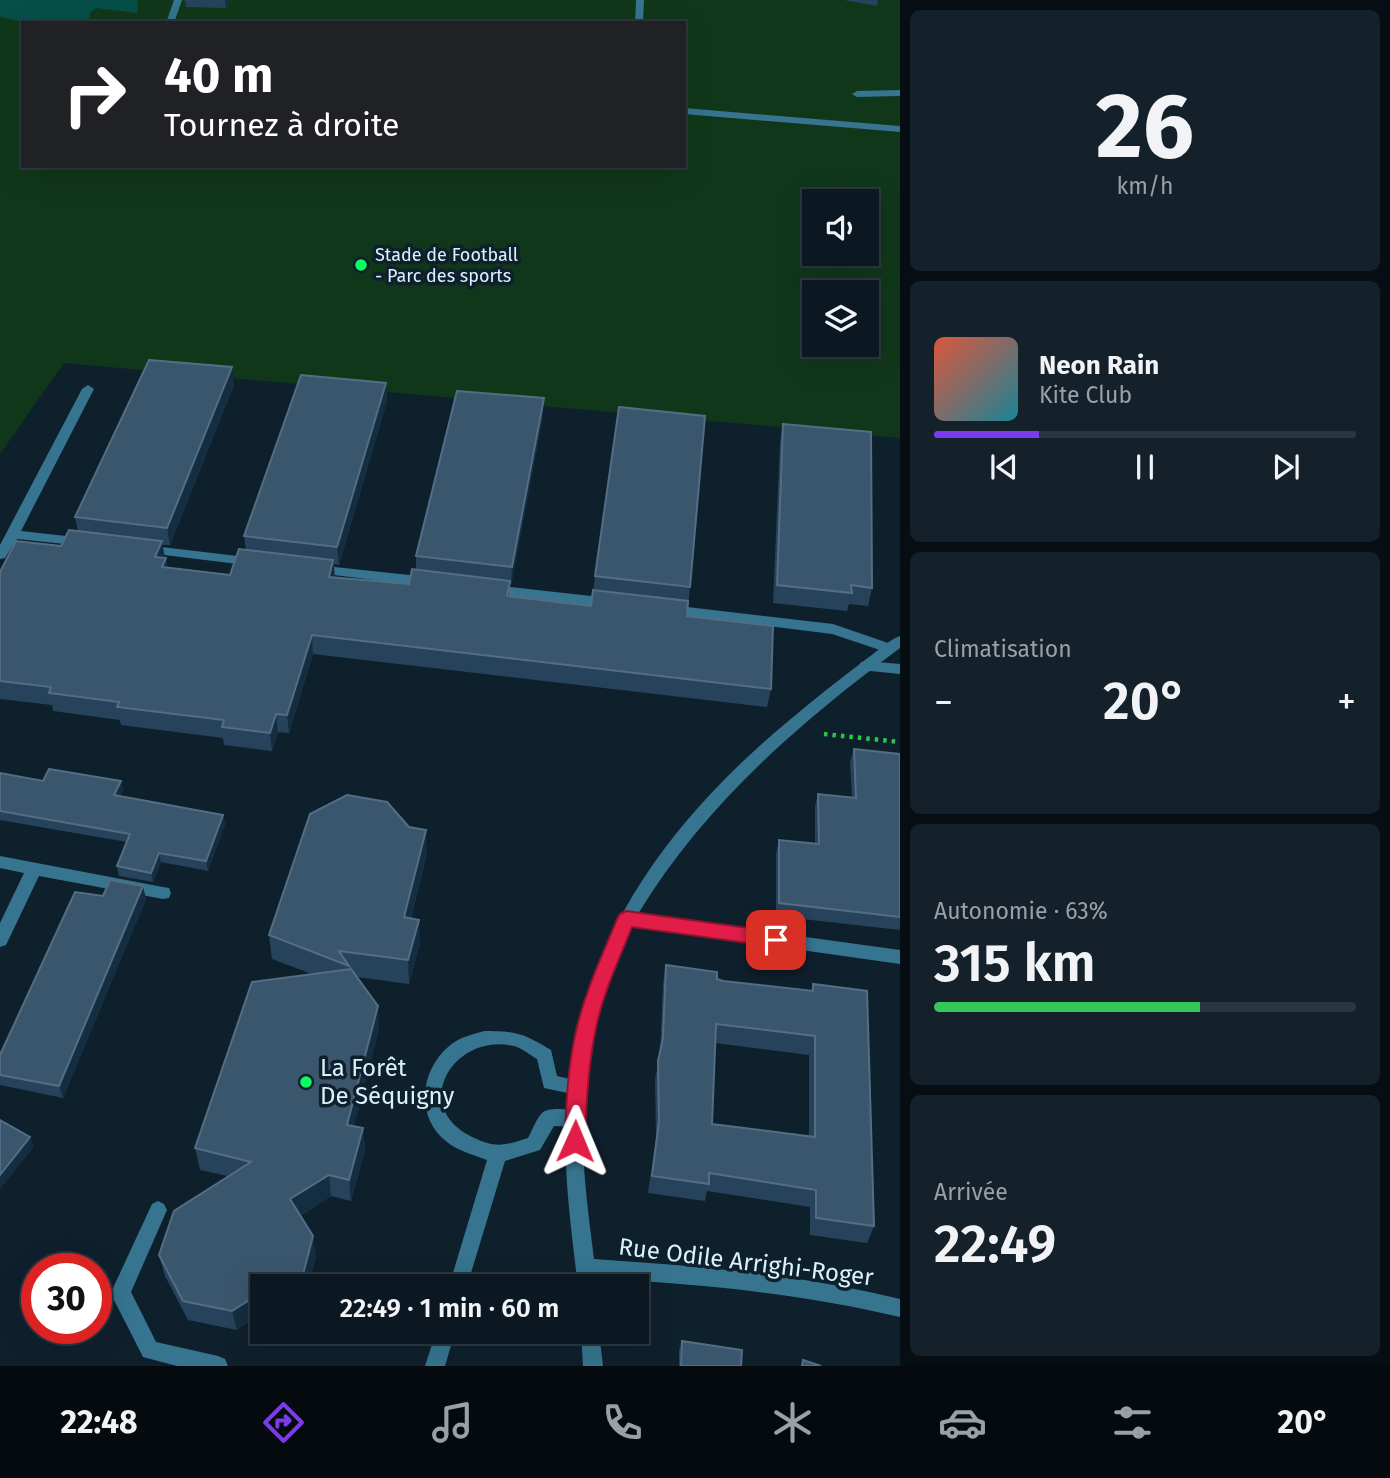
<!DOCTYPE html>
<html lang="fr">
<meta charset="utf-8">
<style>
body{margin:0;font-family:"Fira Sans",sans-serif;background:#14212a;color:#f1f3f6;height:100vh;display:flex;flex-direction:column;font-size:26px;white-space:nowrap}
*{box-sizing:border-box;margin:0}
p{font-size:23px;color:#9aa0a5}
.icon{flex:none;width:38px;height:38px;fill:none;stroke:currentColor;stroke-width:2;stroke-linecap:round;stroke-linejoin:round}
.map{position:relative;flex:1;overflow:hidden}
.side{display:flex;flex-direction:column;gap:10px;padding:10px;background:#060d13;width:490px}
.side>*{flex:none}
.banner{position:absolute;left:21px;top:21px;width:665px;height:147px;border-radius:0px;box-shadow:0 7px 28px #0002,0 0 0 2px #2b3740;background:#202124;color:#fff;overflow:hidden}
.tools{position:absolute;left:802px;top:189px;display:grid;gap:14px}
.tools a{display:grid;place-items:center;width:77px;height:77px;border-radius:0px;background:#0b1822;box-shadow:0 7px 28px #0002,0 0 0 2px #2b3740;font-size:35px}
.speed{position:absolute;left:21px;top:1253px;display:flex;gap:14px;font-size:35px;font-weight:700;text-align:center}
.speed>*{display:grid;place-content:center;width:91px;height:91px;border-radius:50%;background:#0b1822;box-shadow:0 7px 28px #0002,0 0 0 2px #2b3740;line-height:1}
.speed .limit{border:10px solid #d22;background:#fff;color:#111}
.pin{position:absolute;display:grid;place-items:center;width:60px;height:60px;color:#fff;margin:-30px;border-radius:14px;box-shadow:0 4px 10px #0006}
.me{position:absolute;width:77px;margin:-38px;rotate:1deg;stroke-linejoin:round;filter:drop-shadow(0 0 5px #0008)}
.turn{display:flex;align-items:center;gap:24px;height:147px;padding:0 28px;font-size:32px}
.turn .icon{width:91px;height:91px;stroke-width:2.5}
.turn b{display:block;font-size:49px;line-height:60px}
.big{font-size:52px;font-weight:600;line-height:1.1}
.side .tile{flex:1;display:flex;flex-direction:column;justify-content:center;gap:10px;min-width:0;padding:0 24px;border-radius:10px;background:#14212a}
.side .dial{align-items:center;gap:0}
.dial b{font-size:91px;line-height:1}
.song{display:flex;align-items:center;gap:21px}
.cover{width:84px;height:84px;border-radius:10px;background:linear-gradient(135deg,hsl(10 70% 55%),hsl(190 70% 35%))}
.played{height:7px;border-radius:4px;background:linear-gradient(90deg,#7c3aed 25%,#2b3740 25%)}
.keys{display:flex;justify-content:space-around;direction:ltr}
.heat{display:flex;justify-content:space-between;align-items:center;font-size:38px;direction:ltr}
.charge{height:10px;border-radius:5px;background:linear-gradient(90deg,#34c759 63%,#2b3740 0)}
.trip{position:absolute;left:250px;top:1274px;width:399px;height:70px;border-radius:0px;background:#0b1822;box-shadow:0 7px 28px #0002,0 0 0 2px #2b3740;font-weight:600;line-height:70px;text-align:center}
.menu{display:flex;height:112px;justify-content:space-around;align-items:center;background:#040a0e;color:#9aa0a5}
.menu .icon{width:49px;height:49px}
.menu .active{color:#7c3aed}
.menu b{font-size:32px;color:#f1f3f6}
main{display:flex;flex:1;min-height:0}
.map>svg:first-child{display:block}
</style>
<main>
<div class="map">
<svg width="900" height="1366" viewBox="0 0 900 1366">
<rect width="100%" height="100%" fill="#0f202d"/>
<!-- green -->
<path fill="#11371a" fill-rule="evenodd" d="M 38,0 L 900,0 L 900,438 L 64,363 L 0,454 L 0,8 ZM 23,23 L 684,23 L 684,166 L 23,166 ZM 814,201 L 866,201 L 866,254 L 814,254 ZM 814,292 L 866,292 L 866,345 L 814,345 Z"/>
<!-- water -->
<path fill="#064f48" d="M 0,0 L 138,0 L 137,13 L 96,8 L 90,13 L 90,23 L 28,23 L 0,17 Z"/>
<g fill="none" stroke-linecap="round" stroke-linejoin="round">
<!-- path -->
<path stroke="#26c848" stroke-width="4.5" stroke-dasharray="3.5 5" stroke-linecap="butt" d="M 824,734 L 900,742"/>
<!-- service -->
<g fill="#36748f" fill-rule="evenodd">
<path d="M 174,0 L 182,0 L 174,23 L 166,23 Z"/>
<path d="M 636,0 L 644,0 L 643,23 L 635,23 Z"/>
<path d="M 900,90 L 900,96 L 857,97 L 852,94 L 857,91 Z"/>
<path d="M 684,108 L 900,126 L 900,132 L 684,114 Z"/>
<path d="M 88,385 L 94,389 L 21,531 L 84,538 L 90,542 L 84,546 L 17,539 L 5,558 L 0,559 L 0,545 L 82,389 Z"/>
<path d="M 145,545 L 254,558 L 261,562 L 254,566 L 140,552 L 139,549 Z"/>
<path d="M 316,565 L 428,577 L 435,582 L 428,587 L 311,572 L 309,569 L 311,566 Z"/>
<path d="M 493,585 L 609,598 L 616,603 L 609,608 L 488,593 L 486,590 L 488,587 Z"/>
<path d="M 670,605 L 833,624 L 894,645 L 896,648 L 889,653 L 832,634 L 665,613 L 663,610 L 665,607 Z"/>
<path d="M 866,661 L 900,664 L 900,674 L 861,670 L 859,666 L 861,662 Z"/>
<path d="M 484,1031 C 516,1031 523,1033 551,1050 L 557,1076 L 583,1082 L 586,1087 L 583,1092 L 577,1095 L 544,1088 L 537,1059 C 530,1055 522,1048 514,1046 C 454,1032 409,1106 472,1137 C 495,1148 504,1146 528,1138 C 532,1131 536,1119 542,1113 C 550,1106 573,1110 581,1113 L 584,1119 L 581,1125 L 575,1127 L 554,1126 L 540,1150 L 505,1161 L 467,1286 L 449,1286 L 487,1160 C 474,1155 458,1151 447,1142 C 413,1116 421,1066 453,1043 C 461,1037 474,1034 484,1031 Z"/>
<path d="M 158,1201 L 164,1204 L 167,1210 L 131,1292 L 156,1342 L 218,1356 L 225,1359 L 228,1366 L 177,1366 L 143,1357 L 114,1300 L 112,1293 L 114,1286 L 152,1204 Z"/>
<path d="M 436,1332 L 455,1332 L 445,1366 L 425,1366 Z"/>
</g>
<!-- minor -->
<g fill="#36748f" fill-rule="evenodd">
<path d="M 900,636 L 900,648 C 799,723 704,805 638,914 L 900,950 L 900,964 L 631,926 C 599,989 582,1065 583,1136 C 583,1177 589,1218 594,1259 C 697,1266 799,1274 900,1299 L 900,1317 C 800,1293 698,1284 595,1278 L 596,1286 L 578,1286 C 571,1229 563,1170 566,1112 C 574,949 665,824 786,723 C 813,700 841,678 869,657 C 879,650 889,640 900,636 Z"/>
<path d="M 0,856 L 163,887 L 169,888 L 171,893 L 169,898 L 163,899 L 39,876 L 6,945 L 0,947 L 0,923 L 24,873 L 0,868 Z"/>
<path d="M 581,1332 L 599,1332 L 603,1366 L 583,1366 Z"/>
</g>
</g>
<!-- wall -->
<g fill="#27435b" fill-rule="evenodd">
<path d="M 185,0 L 229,0 L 226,8 L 186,7 Z"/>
<path d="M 844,0 L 878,0 L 877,6 Z"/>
<path d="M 386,383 L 387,401 L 339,565 L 334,564 L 335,577 L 409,584 L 416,570 L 416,556 L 543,416 L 511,585 L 509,584 L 509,597 L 591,606 L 595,576 L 690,587 L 687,616 L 771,689 L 767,707 L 313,654 L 289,733 L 278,732 L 272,751 L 224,745 L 223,738 L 121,725 L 120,720 L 53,711 L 52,705 L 0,699 L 0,572 L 61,546 L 78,531 L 75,517 L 234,385 L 170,545 L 162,545 L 168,568 L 230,575 L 246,550 L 244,536 Z"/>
<path d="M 783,424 L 872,588 L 868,606 L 849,604 L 847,611 L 773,603 L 780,442 Z"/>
<path d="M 854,749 L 900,754 L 900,930 L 776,916 L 776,853 L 779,840 L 815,844 L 815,807 L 818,794 L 852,797 L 850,762 Z"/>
<path d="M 0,773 L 43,781 L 121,781 L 123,790 L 120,796 L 223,815 L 225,824 L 208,871 L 161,862 L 153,882 L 119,876 L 117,866 L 127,842 L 0,820 Z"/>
<path d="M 427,854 L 411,918 L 420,943 L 409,984 L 357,977 L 379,1029 L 354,1126 L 363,1128 L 365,1150 L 351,1201 L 331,1196 L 300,1216 L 316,1257 L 308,1286 L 262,1286 L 237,1330 L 188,1320 L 165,1276 L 159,1255 L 228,1176 L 200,1170 L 195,1148 L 312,974 L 272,959 L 269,935 Z"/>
<path d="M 146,899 L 63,1098 L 0,1085 L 0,1075 Z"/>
<path d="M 666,965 L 723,981 L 811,991 L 813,984 L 874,1226 L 867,1243 L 810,1235 L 810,1207 L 707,1191 L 705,1201 L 648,1193 L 656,1138 L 655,1080 L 660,1053 L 663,984 ZM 715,1043 L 809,1055 L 809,1137 L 712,1124 Z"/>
<path d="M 682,1341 L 741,1366 L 679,1366 L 679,1351 Z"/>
</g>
<!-- shaded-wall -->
<g fill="#152d41">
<path d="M 225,0 L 229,0 L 226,8 Z"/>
<path d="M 232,367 L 234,385 L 170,545 L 167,528 Z"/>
<path d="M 386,383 L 387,401 L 339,565 L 337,547 Z"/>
<path d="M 544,398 L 543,416 L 511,585 L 512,567 Z"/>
<path d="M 162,541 L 165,559 L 155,557 Z"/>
<path d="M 166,558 L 169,576 L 162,567 Z"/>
<path d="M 333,560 L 335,579 L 329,577 Z"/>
<path d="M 312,635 L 313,654 L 289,733 L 287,715 Z"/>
<path d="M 276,714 L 278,732 L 272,751 L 270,733 Z"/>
<path d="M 121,781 L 123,790 L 116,804 L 114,795 Z"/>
<path d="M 223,815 L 225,824 L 208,871 L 206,861 Z"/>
<path d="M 426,830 L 427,854 L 405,940 L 404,917 Z"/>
<path d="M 159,853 L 161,862 L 153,882 L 151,873 Z"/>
<path d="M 143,886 L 146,899 L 63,1098 L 59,1086 Z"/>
<path d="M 419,920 L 420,943 L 409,984 L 408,960 Z"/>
<path d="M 378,1006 L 379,1029 L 349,1146 L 347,1125 Z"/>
<path d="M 363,1128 L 365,1150 L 351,1201 L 349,1180 Z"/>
<path d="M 30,1137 L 34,1147 L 0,1189 L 0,1175 Z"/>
<path d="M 329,1175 L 331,1196 L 293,1220 L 290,1199 Z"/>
<path d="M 313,1236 L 316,1257 L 308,1286 L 300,1286 Z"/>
<path d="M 262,1292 L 262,1314 L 237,1330 L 232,1311 Z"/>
</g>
<!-- building -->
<g fill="#3a566d" stroke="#536e84" stroke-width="2" fill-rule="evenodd">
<path d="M 149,360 L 232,367 L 167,528 L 75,517 Z"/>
<path d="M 301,375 L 386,383 L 337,547 L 244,536 Z"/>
<path d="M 457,391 L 544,398 L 512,567 L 416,556 Z"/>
<path d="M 619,407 L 705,416 L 690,587 L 595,576 Z"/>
<path d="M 783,424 L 871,432 L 872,588 L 851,585 L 852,593 L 777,585 Z"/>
<path d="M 69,530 L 162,541 L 155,557 L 166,558 L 162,567 L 230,575 L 239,549 L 333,560 L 329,577 L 409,584 L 412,569 L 510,581 L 507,596 L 591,606 L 593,590 L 688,601 L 687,616 L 773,626 L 771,689 L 312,635 L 287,715 L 276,714 L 270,733 L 222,727 L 224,720 L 117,707 L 119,702 L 49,693 L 51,687 L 0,681 L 0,572 L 16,541 L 61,546 Z"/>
<path d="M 854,749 L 900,754 L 900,917 L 779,903 L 779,840 L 819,844 L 818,794 L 856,798 Z"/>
<path d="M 49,769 L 121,781 L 114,795 L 223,815 L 206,861 L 159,853 L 151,873 L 117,866 L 130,834 L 0,811 L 0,773 L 43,781 Z"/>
<path d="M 347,795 L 387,802 L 409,827 L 426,830 L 404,917 L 419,920 L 408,960 L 339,951 L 349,966 L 269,935 L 310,814 Z"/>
<path d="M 110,880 L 143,886 L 59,1086 L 0,1075 L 0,1055 L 75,892 L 103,896 Z"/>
<path d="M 666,965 L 717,972 L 717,979 L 723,981 L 813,991 L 813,984 L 867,991 L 874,1226 L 816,1218 L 816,1190 L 709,1173 L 709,1184 L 652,1176 L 659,1121 L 658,1061 L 663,1038 ZM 716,1024 L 815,1036 L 815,1137 L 712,1124 Z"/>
<path d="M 351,969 L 378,1006 L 347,1125 L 363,1128 L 349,1180 L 329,1175 L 290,1199 L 313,1236 L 300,1286 L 273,1285 L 262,1286 L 262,1292 L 232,1311 L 183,1301 L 159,1255 L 174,1211 L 251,1162 L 195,1148 L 252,982 Z"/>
<path d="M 0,1120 L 30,1137 L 0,1175 Z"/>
<path d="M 682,1341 L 742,1350 L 741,1366 L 681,1366 Z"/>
<path d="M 803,1360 L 821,1366 L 802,1366 Z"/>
</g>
<!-- route -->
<path fill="#e11d48" stroke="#92132f" stroke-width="2" d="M 626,911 L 776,932 L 782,934 L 785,940 L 782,945 L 776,947 L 632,927 C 619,960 603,993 596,1028 C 588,1066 586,1103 585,1141 L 582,1147 L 575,1150 L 568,1147 L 565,1141 C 566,1102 568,1064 577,1027 C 586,989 603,954 617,919 L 620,914 Z"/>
<!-- markers -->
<g fill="#07ff63" stroke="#0f202d" stroke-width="2.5">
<circle cx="361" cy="265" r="7"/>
<circle cx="306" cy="1082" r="7"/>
</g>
<g text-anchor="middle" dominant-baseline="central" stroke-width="7" stroke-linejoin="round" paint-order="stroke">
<!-- far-poi labels -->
<g font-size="18" fill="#dbf1ff" stroke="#0f202d" text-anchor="start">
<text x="375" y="255">Stade de Football<tspan x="375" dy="21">- Parc des sports</tspan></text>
</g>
<!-- near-poi labels -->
<g font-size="24" fill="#dbf1ff" stroke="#0f202d" text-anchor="start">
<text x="320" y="1068">La Forêt<tspan x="320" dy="28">De Séquigny</tspan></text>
</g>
<!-- near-street labels -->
<g font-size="24" fill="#dbf1ff" stroke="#0f202d">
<text transform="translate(746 1262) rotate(7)">Rue Odile Arrighi-Roger</text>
</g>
</g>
</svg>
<div class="tools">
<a><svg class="icon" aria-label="sound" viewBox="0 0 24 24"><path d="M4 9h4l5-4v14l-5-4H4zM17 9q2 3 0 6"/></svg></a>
<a><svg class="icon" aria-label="layers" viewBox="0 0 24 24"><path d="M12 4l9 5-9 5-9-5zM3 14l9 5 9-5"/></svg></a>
</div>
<div class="speed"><div class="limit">30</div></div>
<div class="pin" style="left:776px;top:940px;background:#d93025"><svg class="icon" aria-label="arrive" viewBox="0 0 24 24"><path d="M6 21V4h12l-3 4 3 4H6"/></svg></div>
<svg class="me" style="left:575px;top:1141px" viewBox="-20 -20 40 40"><path d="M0-17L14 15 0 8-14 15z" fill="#e11d48" stroke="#fff" stroke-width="4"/></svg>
<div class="trip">22:49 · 1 min · 60 m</div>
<div class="banner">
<div class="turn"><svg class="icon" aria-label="right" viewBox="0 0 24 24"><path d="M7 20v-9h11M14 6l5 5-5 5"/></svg><div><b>40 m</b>Tournez à droite</div></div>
</div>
</div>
<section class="side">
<div class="tile dial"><b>26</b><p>km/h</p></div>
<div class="tile">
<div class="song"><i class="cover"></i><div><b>Neon Rain</b><p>Kite Club</p></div></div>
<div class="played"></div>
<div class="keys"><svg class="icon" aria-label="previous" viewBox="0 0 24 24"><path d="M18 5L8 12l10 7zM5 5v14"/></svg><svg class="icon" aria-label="pause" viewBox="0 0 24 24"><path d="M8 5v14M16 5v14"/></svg><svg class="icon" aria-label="next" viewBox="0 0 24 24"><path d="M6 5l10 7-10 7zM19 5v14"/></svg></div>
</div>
<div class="tile"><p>Climatisation</p>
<div class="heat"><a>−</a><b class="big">20°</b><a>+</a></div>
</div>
<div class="tile"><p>Autonomie · 63%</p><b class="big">315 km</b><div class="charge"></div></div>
<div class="tile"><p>Arrivée</p><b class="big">22:49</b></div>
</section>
</main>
<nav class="menu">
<b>22:48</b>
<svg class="icon active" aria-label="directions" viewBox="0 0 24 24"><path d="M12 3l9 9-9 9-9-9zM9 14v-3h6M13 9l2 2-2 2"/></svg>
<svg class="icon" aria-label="music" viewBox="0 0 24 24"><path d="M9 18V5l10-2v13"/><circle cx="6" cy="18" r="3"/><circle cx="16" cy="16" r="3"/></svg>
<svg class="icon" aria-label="phone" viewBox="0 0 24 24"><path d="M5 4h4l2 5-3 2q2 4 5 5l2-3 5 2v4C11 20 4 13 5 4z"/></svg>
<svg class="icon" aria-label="climate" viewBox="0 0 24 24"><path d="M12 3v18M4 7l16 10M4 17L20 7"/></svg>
<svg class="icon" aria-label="car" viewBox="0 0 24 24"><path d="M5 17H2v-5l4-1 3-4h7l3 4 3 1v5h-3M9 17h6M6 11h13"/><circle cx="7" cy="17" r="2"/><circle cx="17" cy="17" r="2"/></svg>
<svg class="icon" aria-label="filters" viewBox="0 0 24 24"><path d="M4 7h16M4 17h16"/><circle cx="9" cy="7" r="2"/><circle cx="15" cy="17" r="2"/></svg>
<b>20°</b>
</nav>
